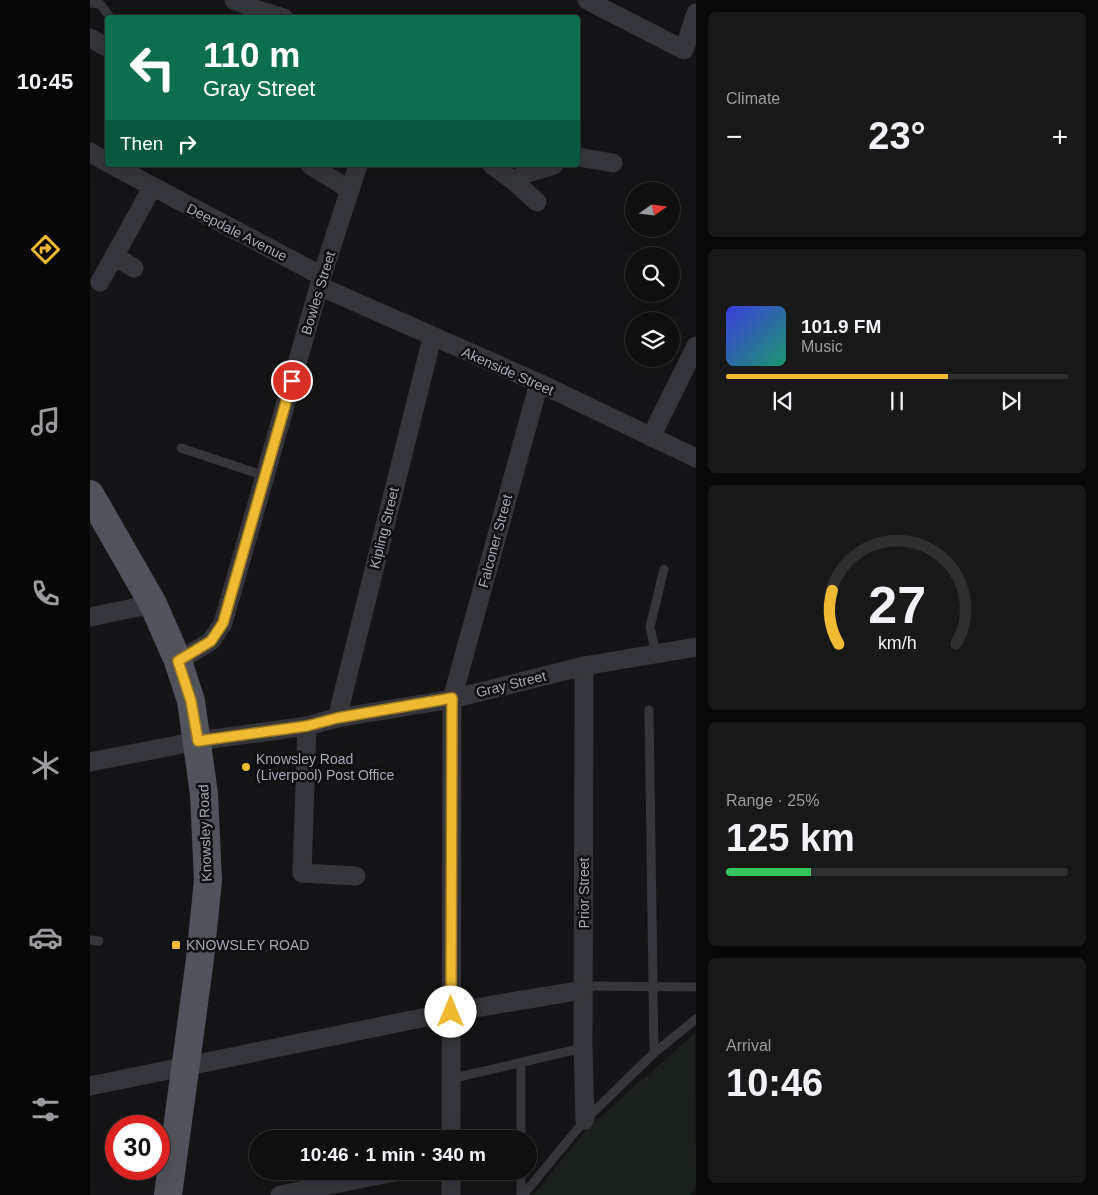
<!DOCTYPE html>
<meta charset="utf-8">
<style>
body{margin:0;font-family:Arial,sans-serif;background:#181819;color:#f1f3f6;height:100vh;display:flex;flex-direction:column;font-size:19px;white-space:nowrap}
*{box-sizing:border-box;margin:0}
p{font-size:16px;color:#9b9c9f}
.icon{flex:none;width:28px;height:28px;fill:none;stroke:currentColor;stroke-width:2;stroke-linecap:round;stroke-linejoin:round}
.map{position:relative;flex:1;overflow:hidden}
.sheet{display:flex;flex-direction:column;gap:12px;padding:12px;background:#080809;width:402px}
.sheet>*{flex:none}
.hud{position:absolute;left:15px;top:15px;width:475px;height:152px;border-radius:5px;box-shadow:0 5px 20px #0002,0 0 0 1px #2f2f30;background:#0b6e4f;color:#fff;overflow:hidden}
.needle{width:32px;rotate:76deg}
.controls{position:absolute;left:535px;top:182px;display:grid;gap:10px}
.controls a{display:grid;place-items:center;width:55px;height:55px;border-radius:50%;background:#0f0f10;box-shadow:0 5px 20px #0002,0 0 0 1px #2f2f30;font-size:25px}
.speed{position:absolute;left:15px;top:1115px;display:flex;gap:10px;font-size:25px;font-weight:700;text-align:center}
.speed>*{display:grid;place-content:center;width:65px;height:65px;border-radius:50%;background:#0f0f10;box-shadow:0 5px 20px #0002,0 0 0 1px #2f2f30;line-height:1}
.speed .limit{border:8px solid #d22;background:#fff;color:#111}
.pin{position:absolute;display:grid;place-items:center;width:42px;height:42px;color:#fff;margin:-21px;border:2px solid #fff;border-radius:50%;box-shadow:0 1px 5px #0007}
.me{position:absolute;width:55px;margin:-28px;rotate:0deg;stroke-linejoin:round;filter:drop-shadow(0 0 4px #0008)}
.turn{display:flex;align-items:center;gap:18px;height:105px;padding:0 15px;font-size:22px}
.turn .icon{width:65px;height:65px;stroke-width:2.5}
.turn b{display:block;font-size:35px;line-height:42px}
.then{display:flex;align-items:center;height:48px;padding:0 15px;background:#0003;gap:10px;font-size:19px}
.big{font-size:38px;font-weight:600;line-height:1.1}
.sheet .widget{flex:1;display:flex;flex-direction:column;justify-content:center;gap:8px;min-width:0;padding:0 18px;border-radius:8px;background:#181819}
.sheet .dial{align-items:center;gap:0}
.dial svg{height:130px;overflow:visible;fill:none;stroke:#2f2f30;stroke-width:7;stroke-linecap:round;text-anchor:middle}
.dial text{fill:#f1f3f6;stroke:none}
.song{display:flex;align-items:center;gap:15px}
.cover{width:60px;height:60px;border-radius:8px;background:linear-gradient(135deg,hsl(240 70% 55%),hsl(160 70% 35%))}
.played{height:5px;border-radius:2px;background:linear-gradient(90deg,#f0bb32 65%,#2f2f30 65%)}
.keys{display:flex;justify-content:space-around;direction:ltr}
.heat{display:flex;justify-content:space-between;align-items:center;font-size:28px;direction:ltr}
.charge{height:8px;border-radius:4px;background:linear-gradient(90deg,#34c759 25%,#2f2f30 0)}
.trip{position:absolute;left:159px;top:1130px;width:288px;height:50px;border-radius:25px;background:#0f0f10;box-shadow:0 5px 20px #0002,0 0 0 1px #2f2f30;font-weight:600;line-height:50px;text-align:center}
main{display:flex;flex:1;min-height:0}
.menu{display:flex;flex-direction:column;width:90px;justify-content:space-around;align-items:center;background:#060606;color:#9b9c9f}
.menu .icon{width:35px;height:35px}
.menu .on{color:#f0bb32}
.menu b{font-size:22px;color:#f1f3f6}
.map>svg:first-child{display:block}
</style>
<main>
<nav class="menu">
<b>10:45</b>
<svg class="icon on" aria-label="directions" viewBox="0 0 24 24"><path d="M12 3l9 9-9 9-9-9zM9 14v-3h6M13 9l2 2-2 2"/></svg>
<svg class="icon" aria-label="music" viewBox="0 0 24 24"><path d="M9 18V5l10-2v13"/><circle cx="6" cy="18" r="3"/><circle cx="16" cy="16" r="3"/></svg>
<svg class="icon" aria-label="phone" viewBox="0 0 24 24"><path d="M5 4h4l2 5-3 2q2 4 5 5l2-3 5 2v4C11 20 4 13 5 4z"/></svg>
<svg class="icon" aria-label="climate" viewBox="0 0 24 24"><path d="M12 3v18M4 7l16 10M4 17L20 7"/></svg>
<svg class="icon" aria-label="car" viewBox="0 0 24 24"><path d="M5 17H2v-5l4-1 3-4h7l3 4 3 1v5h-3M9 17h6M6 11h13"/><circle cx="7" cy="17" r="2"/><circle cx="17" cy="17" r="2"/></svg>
<svg class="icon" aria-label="filters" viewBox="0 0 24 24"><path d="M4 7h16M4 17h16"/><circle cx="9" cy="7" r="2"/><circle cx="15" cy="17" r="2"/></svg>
</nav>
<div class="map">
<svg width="606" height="1195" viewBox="0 0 606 1195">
<rect width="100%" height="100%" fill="#141416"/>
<!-- grass -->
<path fill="#1a211c" d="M 605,1033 L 606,1189 L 600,1195 L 443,1195 L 499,1127 Z"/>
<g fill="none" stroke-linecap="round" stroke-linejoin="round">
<!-- service -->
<g stroke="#35363b" stroke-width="9">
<path d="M 0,3 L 10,4 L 21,18"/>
<path d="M 91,448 L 175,476"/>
<path d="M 566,654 L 560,627 L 574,569"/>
<path d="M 559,710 L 564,1053"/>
<path d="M 0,940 L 9,941"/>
<path d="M 494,986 L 606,987"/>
<path d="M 360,1079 L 493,1048"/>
<path d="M 431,1139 L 431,1064"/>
<path d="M 431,1195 L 431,1171"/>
<path d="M 433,1195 L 495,1120 L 564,1053 L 606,1019"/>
</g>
<!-- minor -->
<g stroke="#35363b" stroke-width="19">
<path d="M 144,0 L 165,9 L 194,18"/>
<path d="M 497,0 L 594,50 L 606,13"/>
<path d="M 0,38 L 18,48"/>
<path d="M 0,152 L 18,163"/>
<path d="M 488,157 L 523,163"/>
<path d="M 22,165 L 232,276"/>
<path d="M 220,165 L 260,190"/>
<path d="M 402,165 L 424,181 L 447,202"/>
<path d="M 424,181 L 435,174 L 464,165"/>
<path d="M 24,256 L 44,268"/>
<path d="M 10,282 L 62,188"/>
<path d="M 229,286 L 449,383 L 606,458"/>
<path d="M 561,437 L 606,346"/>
<path d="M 0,617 L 63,604"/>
<path d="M 88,661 L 121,641 L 133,623 L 232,276 L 268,165"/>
<path d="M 494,666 L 493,1048 L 495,1120"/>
<path d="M 247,718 L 342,338"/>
<path d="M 217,726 L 212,873 L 266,876"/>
<path d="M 0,762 L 108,741 L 217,726 L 247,718 L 362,699 L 494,666 L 606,647"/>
<path d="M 0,1086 L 361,1012 L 493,990"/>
<path d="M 361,1139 L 362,699 L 449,383"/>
<path d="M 190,1195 L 309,1171"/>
<path d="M 361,1195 L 361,1171"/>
</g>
<!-- primary -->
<path stroke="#51535a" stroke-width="28" d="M 0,494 L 63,604 L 88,661 L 101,701 L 114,794 L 118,880 L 110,959 L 78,1195"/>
</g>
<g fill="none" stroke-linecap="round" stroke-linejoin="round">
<defs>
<path id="route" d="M 202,381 L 133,623 L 121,641 L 88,661 L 101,701 L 108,741 L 217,726 L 247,718 L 362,698 L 361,1012"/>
</defs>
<!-- route casing -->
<use href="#route" stroke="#9c7a20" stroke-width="12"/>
<!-- route -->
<use href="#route" stroke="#f0bb32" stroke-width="9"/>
</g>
<!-- markers -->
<g fill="#f0bb32" stroke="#0f0f11" stroke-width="2">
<circle cx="156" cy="767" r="5"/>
<rect x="81" y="940" width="10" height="10" rx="2.5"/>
</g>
<g text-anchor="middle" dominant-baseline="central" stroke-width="5" stroke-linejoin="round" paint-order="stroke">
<!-- street labels -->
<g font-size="14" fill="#a6aab6" stroke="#0f0f11">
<text transform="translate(147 232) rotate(27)">Deepdale Avenue</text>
<text transform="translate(228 293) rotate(-73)">Bowles Street</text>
<text transform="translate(418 371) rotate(24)">Akenside Street</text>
<text transform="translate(294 528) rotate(-76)">Kipling Street</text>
<text transform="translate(405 541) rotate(-75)">Falconer Street</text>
<text transform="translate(421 684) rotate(-14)">Gray Street</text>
<text transform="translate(115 833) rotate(-92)">Knowsley Road</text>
<text transform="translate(494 893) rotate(-90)">Prior Street</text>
</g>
<!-- poi labels -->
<g font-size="14" fill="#a6aab6" stroke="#0f0f11" text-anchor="start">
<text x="166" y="759">Knowsley Road<tspan x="166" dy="16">(Liverpool) Post Office</tspan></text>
<text x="96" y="945">KNOWSLEY ROAD</text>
</g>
</g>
</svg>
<div class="controls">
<a><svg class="needle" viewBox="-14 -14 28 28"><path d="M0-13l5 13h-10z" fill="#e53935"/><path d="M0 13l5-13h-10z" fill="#9b9c9f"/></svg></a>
<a><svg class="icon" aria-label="search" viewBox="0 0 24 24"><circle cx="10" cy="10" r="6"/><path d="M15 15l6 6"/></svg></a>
<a><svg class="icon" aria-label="layers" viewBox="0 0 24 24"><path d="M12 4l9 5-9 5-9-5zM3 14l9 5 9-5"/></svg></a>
</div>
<div class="speed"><div class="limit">30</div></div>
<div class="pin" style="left:202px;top:381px;background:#d93025"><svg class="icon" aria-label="arrive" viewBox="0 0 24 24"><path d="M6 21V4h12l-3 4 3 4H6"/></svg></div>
<svg class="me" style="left:361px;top:1012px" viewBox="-20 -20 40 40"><circle r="19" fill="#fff"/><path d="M0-13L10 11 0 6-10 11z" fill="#f0bb32"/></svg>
<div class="trip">10:46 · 1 min · 340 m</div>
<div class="hud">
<div class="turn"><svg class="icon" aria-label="left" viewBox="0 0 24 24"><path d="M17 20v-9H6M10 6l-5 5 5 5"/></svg><div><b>110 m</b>Gray Street</div></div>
<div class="then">Then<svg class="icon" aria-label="right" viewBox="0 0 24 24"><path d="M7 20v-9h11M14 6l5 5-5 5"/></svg></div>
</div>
</div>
<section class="sheet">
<div class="widget"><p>Climate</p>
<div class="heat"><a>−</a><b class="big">23°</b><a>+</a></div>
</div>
<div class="widget">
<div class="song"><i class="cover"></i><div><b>101.9 FM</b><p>Music</p></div></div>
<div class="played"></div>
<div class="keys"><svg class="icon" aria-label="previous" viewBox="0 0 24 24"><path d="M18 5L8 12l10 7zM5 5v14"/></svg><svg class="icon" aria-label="pause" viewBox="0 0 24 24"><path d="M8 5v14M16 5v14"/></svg><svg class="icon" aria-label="next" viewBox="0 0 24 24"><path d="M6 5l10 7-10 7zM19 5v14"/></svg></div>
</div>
<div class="widget dial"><svg viewBox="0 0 100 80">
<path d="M14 69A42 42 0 1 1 86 69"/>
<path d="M14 69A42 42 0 0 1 10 36" stroke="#f0bb32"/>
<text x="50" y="56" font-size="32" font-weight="700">27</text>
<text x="50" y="72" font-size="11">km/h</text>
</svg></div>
<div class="widget"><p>Range · 25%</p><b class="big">125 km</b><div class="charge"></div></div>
<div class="widget"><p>Arrival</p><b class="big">10:46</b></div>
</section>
</main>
